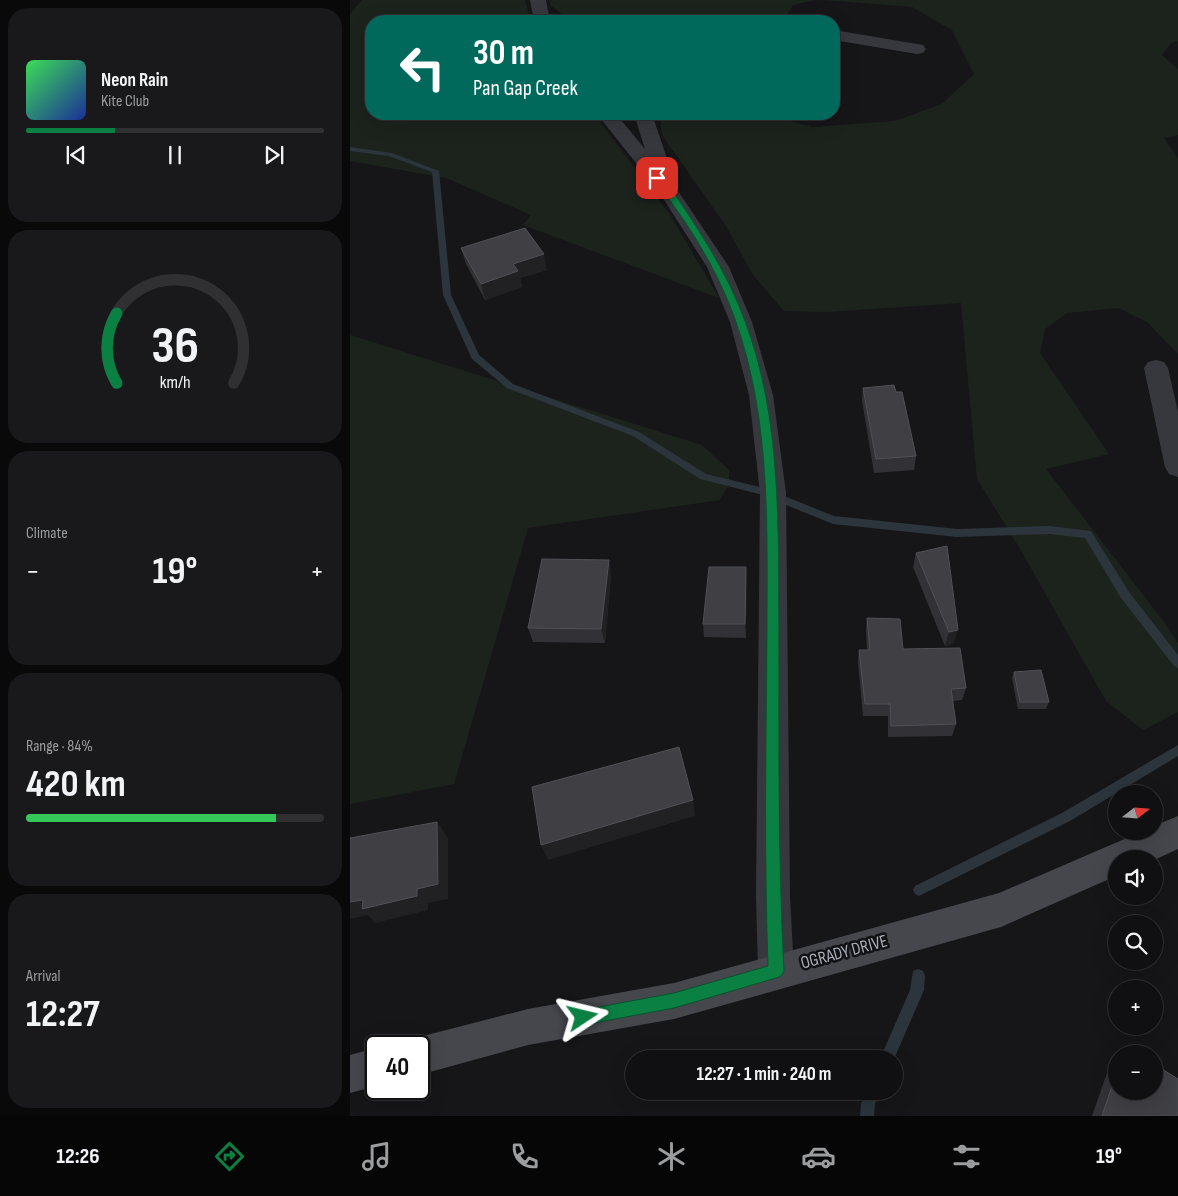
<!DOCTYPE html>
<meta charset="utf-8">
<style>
body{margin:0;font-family:"Sofia Sans Condensed",sans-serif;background:#19191b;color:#f1f3f6;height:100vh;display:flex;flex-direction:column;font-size:19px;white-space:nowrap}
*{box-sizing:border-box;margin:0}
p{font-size:16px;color:#9c9d9f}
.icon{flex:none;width:28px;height:28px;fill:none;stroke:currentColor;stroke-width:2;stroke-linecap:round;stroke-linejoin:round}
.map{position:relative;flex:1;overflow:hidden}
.drawer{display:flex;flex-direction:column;gap:8px;padding:8px;background:#09090a;width:350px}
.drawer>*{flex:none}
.banner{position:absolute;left:15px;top:15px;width:475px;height:105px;border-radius:20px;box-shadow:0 5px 20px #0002,0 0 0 1px #303032;background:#00695c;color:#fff;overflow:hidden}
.needle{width:32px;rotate:73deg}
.fabs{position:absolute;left:758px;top:785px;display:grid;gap:10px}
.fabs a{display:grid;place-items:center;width:55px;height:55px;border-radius:50%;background:#101012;box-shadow:0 5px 20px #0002,0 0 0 1px #303032;font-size:25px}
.speed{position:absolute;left:15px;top:1035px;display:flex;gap:10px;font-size:25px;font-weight:700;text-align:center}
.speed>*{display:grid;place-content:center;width:65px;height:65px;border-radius:50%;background:#101012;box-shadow:0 5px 20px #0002,0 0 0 1px #303032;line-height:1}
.speed .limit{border:2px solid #111;border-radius:8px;background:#fff;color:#111}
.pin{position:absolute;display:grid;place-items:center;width:42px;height:42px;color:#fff;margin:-21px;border-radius:10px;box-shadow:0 2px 8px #0006}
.me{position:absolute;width:55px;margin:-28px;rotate:80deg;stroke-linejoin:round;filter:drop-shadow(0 0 4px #0008)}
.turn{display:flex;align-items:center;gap:18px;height:105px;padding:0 25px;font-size:22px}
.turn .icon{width:65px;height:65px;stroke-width:2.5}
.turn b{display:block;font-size:35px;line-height:42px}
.big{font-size:38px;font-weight:700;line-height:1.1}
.drawer .tile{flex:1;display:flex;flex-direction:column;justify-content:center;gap:8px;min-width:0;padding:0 18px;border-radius:20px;background:#19191b}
.drawer .dial{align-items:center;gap:0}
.dial svg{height:130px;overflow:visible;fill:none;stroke:#303032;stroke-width:7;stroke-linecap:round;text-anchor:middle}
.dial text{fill:#f1f3f6;stroke:none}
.song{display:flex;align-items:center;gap:15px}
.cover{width:60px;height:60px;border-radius:8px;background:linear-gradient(135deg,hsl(130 70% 55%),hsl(230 70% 35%))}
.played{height:5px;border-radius:2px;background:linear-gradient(90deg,#0b8043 30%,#303032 30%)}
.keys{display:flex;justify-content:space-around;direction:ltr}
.heat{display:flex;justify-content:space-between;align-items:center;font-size:28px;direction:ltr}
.charge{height:8px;border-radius:4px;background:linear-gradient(90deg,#34c759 84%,#303032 0)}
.trip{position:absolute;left:275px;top:1050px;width:278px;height:50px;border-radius:25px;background:#101012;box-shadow:0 5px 20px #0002,0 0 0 1px #303032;font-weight:700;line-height:50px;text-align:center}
.dock{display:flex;height:80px;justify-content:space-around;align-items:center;background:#060607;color:#9c9d9f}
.dock .icon{width:35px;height:35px}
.dock .selected{color:#0b8043}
.dock b{font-size:22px;color:#f1f3f6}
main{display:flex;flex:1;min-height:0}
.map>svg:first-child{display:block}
</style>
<main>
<section class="drawer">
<div class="tile">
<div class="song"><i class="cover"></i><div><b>Neon Rain</b><p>Kite Club</p></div></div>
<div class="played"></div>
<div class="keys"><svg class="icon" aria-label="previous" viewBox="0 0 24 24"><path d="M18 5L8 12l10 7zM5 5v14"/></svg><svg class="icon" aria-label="pause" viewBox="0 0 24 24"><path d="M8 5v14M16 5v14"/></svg><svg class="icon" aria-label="next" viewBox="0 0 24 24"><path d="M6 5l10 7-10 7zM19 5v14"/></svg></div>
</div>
<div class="tile dial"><svg viewBox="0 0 100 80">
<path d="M14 69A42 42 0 1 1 86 69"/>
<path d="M14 69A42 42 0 0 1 14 26" stroke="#0b8043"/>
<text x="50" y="56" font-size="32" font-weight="700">36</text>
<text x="50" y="72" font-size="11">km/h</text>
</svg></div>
<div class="tile"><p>Climate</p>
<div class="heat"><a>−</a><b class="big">19°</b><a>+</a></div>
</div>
<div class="tile"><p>Range · 84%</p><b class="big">420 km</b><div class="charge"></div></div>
<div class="tile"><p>Arrival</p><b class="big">12:27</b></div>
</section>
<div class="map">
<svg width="828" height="1116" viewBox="0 0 828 1116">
<rect width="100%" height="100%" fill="#161618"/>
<!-- green -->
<g fill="#1c231d">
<path d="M 12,0 L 175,0 L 181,21 L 21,21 L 21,114 L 244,114 L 321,216 L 369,298 L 173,225 L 181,215 L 96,178 L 0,161 L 0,14 Z"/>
<path d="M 199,0 L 466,0 L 443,5 L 433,21 L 221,21 L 200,5 Z"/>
<path d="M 474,0 L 828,0 L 828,41 L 821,43 L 812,55 L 828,69 L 828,135 L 814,138 L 828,159 L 828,354 L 797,322 L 768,308 L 717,313 L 695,329 L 690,353 L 759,454 L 696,469 L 814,622 L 828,643 L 828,712 L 793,730 L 756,701 L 669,547 L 627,479 L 611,303 L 477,312 L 434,311 L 403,275 L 376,226 L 312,135 L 310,114 L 413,114 L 463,127 L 545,121 L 592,104 L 624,74 L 602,30 L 562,7 Z"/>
<path d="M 0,335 L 352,445 L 379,470 L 379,484 L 370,500 L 178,528 L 104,784 L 0,804 Z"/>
</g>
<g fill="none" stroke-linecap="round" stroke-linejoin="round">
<!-- stream -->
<g fill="#2c353c" fill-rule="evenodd">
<path d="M 0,147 L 42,153 L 89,171 L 101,295 L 129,355 L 163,384 L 289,432 L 356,474 L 414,488 L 484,516 L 607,529 L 700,526 L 741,531 L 779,592 L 828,655 L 828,668 L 824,666 L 771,598 L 735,538 L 700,534 L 607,537 L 483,524 L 409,494 L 350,479 L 283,436 L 157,388 L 122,359 L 93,295 L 82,172 L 39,156 L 0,151 Z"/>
<path d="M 828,745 L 828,756 L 720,821 L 573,894 L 569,896 L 565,894 L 563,890 L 565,886 L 712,813 Z"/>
<path d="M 568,969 L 573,971 L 575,976 L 574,990 L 544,1059 L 530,1059 L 560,990 L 563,971 Z"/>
<path d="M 516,1091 L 530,1091 L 525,1104 L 524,1116 L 510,1116 L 511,1104 Z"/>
</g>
<!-- street -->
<g fill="#37383d" fill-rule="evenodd">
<path d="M 180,0 L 196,0 L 200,21 L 184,21 Z"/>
<path d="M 484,30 L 567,44 L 573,45 L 576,49 L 573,53 L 567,54 L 484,40 Z"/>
<path d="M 247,114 L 266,114 L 295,149 L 284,114 L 302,114 L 324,179 L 322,182 L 379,267 L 402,322 L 423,395 L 436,493 L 440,896 L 444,971 L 439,984 L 426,989 L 413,984 L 408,971 L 406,896 L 410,493 L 399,395 L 380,322 L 357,267 L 309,192 Z"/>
<path d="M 806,360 L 814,362 L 818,368 L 828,412 L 828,477 L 819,474 L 815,467 L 794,368 L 798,362 Z"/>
</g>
<!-- secondary -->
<g fill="#45474d" fill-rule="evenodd">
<path d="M 828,816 L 828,849 L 804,860 L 766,859 L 766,876 L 651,927 L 324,1019 L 178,1045 L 69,1075 L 69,1046 L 54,1046 L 56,1043 L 69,1037 L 178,1009 L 324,983 L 649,893 L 793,831 L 804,831 L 804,826 Z"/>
<path d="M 26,1048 L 26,1086 L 0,1093 L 0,1055 Z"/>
</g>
</g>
<!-- wall -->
<g fill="#323236">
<path d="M 111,248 L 197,270 L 170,278 L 172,287 L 135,300 L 116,264 Z"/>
<path d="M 513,388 L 546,392 L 566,456 L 564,470 L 524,473 L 512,401 Z"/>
<path d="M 566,553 L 604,643 L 595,646 L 563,567 Z"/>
<path d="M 396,567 L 396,638 L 354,637 L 353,624 Z"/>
<path d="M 261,574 L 255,643 L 183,642 L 178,628 Z"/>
<path d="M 517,618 L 553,649 L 616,688 L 612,700 L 603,701 L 606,724 L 602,736 L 538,737 L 538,716 L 513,716 L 508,662 L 509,650 L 517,650 L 516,631 Z"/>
<path d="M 664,672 L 699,702 L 696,709 L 668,709 L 662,678 Z"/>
<path d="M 776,1046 L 788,1054 L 767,1054 Z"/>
<path d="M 766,1054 L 766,1091 L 828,1116 L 742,1116 L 763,1056 Z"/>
</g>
<!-- shaded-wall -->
<g fill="#212124">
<path d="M 194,254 L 197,270 L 170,278 L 172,287 L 135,300 L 131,284 L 163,264 Z"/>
<path d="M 259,560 L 261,574 L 255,643 L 251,629 Z"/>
<path d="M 396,567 L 397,581 L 396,638 L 395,624 Z"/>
<path d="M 608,630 L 604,643 L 595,646 L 599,632 Z"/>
<path d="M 343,800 L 345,816 L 198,860 L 191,845 Z"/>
<path d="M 87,822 L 98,838 L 98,899 L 78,903 L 78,910 L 25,923 L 18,915 L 0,919 L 0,902 L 67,889 Z"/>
</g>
<!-- building -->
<g fill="#3f3f44" stroke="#4f5156">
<path d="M 175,228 L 194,254 L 163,264 L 168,271 L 131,284 L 111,248 Z"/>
<path d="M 544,385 L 546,392 L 552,392 L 566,456 L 526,459 L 513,388 Z"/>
<path d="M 597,546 L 608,630 L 599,632 L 566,553 Z"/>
<path d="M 192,559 L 259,560 L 251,629 L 178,628 Z"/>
<path d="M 359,567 L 396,567 L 395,624 L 353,624 Z"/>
<path d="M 517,618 L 550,619 L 553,649 L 610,648 L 616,688 L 601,689 L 606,724 L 541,726 L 540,704 L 515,704 L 509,650 L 520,650 Z"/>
<path d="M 691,670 L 699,702 L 670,702 L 664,672 Z"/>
<path d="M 329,747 L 343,800 L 191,845 L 182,787 Z"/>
<path d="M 87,822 L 88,884 L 67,889 L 67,896 L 12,909 L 13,900 L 0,902 L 0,838 Z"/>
<path d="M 776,1046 L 788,1054 L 773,1054 Z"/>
<path d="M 804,1064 L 828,1079 L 828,1116 L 752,1116 L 766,1074 L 766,1091 L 804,1091 Z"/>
</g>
<!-- route -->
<path fill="#0b8043" stroke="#07532c" d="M 304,176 L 310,176 L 320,187 C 349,230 377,272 395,321 C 432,419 428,527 429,630 C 429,744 428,857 434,971 L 431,976 L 426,978 L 324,1008 L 233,1025 L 228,1023 L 226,1017 L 228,1012 L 233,1010 L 324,993 L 418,966 C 414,854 416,742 417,630 C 417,526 421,422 386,322 C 368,270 337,221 303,178 Z"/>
<g text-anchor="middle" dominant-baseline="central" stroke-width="5" stroke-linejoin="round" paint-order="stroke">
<!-- near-street labels -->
<g font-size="18" fill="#a8adb8" stroke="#111113">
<text transform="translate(494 952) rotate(-15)">OGRADY DRIVE</text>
</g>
</g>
</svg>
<div class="fabs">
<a><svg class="needle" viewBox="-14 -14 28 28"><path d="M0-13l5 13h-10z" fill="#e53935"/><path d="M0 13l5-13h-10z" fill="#9c9d9f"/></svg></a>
<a><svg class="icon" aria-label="sound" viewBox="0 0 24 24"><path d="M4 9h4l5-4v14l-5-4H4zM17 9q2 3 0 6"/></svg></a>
<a><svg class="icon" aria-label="search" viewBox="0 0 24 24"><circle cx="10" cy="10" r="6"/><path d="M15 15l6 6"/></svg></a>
<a>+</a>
<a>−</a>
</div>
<div class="speed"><div class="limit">40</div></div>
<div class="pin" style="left:307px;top:178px;background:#d93025"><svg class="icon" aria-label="arrive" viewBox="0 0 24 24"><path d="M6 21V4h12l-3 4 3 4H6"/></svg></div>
<svg class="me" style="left:233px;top:1017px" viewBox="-20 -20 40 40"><path d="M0-17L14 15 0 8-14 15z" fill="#0b8043" stroke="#fff" stroke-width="4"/></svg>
<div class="trip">12:27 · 1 min · 240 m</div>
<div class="banner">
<div class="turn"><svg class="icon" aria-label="left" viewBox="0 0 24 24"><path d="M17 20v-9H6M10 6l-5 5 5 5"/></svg><div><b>30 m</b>Pan Gap Creek</div></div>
</div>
</div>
</main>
<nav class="dock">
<b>12:26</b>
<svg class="icon selected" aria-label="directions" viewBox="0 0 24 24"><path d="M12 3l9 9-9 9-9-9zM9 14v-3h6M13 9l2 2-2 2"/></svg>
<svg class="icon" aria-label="music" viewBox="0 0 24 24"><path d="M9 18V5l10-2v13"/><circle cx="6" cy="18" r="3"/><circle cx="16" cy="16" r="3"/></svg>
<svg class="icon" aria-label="phone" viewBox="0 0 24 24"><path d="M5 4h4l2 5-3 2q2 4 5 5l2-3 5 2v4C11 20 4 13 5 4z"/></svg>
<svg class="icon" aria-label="climate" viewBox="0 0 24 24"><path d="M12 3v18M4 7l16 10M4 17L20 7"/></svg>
<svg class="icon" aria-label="car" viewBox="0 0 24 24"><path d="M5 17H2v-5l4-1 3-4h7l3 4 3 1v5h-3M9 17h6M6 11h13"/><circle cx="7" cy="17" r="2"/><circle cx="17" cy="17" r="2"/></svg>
<svg class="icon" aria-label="filters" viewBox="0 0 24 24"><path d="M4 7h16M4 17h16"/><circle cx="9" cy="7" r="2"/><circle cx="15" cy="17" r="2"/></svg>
<b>19°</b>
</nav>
